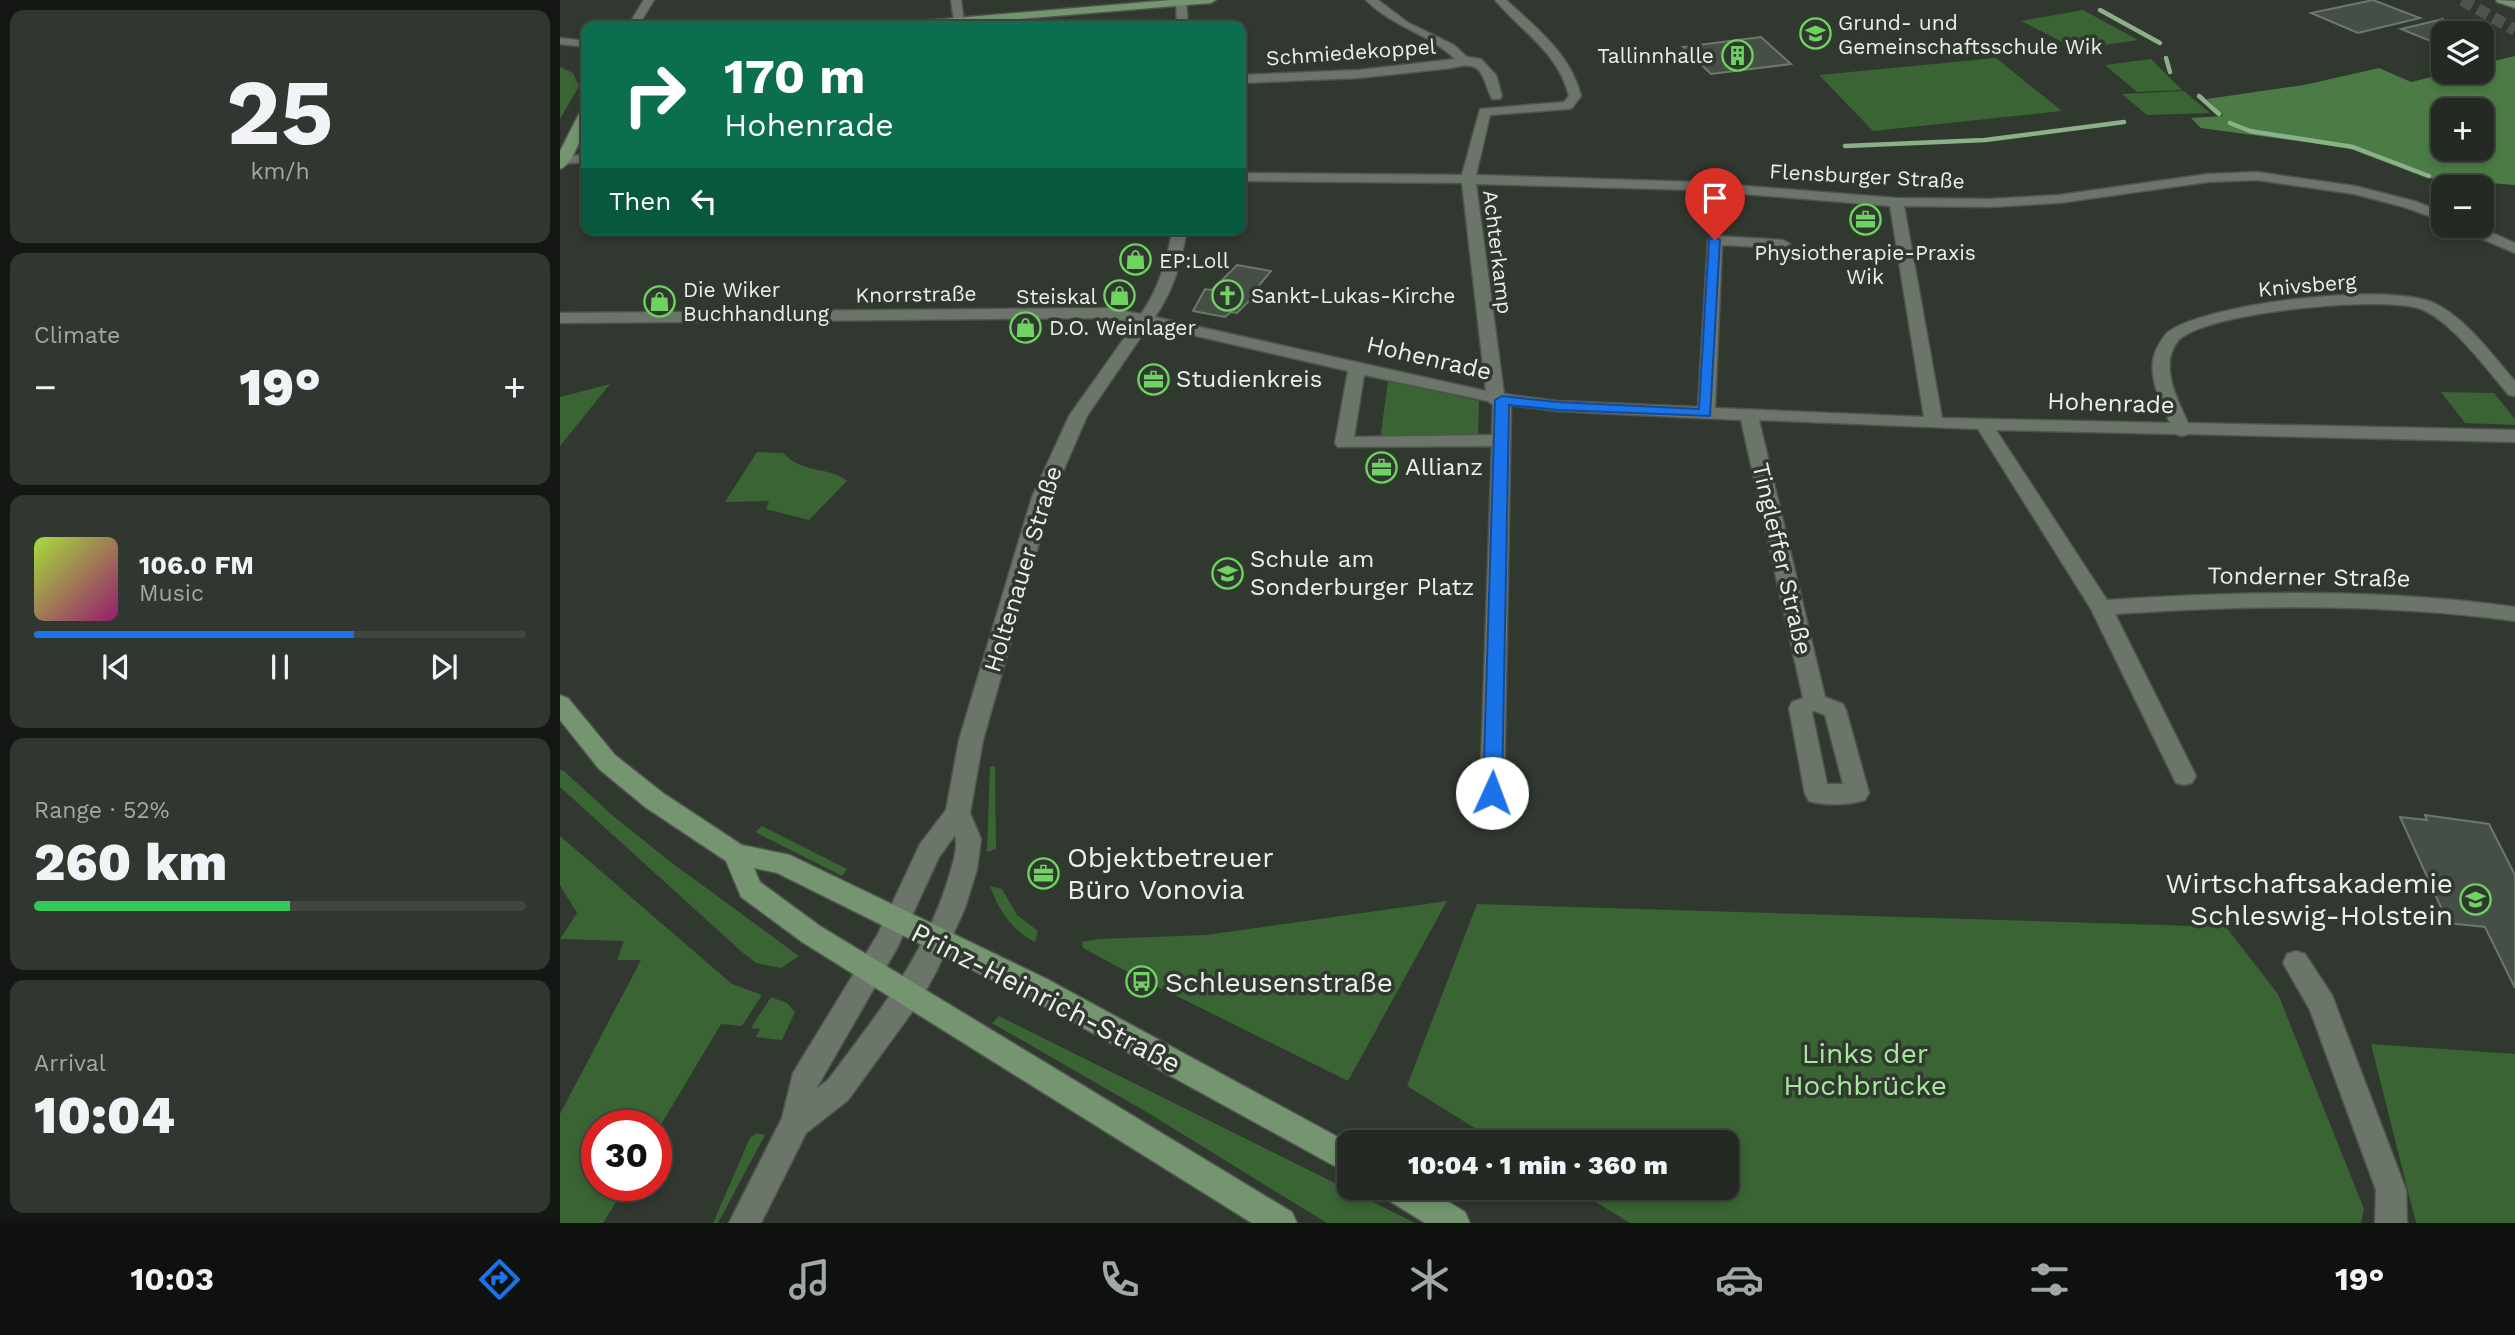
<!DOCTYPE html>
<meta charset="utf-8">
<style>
body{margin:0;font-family:"Work Sans",sans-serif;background:#303630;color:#f1f3f6;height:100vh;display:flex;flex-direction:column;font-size:26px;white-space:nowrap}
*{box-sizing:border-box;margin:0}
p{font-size:23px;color:#a3a7a6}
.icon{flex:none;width:38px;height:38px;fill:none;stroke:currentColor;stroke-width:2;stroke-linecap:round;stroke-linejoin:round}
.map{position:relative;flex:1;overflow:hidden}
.drawer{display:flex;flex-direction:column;gap:10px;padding:10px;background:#141713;width:560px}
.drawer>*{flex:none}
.hud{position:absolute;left:21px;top:21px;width:665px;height:214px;border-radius:14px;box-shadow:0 4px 10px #0003,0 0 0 2px #414641;background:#0b6e4f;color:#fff;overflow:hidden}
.buttons{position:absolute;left:1871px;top:21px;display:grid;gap:14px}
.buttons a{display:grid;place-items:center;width:63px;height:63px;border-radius:14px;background:#242a23;box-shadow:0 4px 10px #0003,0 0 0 2px #414641;font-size:35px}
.speed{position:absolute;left:21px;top:1110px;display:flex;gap:14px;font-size:35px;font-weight:700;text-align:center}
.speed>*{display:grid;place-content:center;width:91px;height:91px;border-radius:50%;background:#242a23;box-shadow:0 4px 10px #0003,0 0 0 2px #414641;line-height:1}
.speed .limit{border:10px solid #d22;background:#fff;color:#111}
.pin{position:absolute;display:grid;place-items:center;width:60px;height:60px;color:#fff;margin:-72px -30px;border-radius:50% 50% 50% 0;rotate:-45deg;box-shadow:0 0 7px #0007}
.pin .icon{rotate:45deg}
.me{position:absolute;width:77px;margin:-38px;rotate:2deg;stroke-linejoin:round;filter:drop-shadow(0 0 5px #0008)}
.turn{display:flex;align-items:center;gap:24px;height:147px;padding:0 28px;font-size:32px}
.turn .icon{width:91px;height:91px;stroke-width:2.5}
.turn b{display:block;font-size:49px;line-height:60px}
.then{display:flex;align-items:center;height:66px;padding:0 28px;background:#0003;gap:14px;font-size:26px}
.big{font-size:52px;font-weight:800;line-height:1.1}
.drawer .widget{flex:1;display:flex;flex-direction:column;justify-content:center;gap:10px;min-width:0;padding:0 24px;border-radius:14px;background:#303630}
.drawer .dial{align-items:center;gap:0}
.dial b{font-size:91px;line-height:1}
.song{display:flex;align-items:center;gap:21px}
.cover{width:84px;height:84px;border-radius:10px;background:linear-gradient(135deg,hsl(80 70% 55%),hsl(320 70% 35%))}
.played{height:7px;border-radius:4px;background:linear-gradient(90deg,#1a73e8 65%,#414641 65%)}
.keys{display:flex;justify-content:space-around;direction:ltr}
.heat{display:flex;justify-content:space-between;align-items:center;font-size:38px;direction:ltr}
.charge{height:10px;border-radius:5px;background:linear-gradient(90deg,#34c759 52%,#414641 0)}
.trip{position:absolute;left:777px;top:1130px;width:402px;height:70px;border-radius:14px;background:#242a23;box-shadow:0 4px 10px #0003,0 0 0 2px #414641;font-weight:800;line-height:70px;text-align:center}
.menu{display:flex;height:112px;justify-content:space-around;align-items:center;background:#0e110e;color:#a3a7a6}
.menu .icon{width:49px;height:49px}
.menu .on{color:#1a73e8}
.menu b{font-size:32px;color:#f1f3f6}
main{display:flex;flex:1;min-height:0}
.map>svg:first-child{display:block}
</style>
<main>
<section class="drawer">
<div class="widget dial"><b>25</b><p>km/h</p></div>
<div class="widget"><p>Climate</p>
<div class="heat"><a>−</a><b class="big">19°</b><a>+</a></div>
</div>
<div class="widget">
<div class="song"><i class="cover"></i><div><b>106.0 FM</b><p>Music</p></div></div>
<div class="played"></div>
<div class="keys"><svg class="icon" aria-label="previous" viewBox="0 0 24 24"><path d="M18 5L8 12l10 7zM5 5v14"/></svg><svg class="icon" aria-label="pause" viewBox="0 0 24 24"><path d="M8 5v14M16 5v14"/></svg><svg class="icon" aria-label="next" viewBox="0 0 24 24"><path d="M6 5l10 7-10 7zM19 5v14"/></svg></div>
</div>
<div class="widget"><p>Range · 52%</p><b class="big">260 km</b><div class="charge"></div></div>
<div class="widget"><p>Arrival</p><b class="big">10:04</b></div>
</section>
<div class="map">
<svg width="1955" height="1223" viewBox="0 0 1955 1223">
<rect width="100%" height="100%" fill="#30382f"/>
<!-- green -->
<g fill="#3a6434">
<path d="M 1523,10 L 1578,40 L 1516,49 L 1461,21 Z"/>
<path d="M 1436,58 L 1502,111 L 1313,131 L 1259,75 Z"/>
<path d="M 1591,59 L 1622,90 L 1577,92 L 1545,65 Z"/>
<path d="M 0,67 L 13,73 L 19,86 L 0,119 Z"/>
<path d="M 1624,91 L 1650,113 L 1587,115 L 1562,94 Z"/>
<path d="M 828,381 L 919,401 L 918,438 L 820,440 Z"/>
<path d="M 50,384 L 0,446 L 0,397 Z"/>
<path d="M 1881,392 L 1934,393 L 1955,419 L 1955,425 L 1905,423 Z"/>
<path d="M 197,452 L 223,453 C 244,475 270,466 287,481 L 249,520 L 206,509 L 209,501 L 165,502 Z"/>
<path d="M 435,766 L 436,849 L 427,852 L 430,767 Z"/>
<path d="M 0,770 L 4,771 L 53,816 L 112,863 L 239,956 L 221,968 L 196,963 L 182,952 L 0,787 Z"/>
<path d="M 202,826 L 287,869 L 282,876 L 195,832 Z"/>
<path d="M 0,836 L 172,984 L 202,995 L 182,1026 L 161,1024 L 96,1133 L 96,1125 L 37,1125 L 37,1185 L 66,1185 L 43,1223 L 0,1223 L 0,1114 L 81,960 L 57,960 L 64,941 L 0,939 L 17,913 L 0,885 Z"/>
<path d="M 430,886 L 442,889 L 457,915 L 478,931 L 475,942 C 453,931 438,910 430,886 Z"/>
<path d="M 887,901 L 788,1081 L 558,967 L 523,948 L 522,942 L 539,939 L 646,935 Z"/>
<path d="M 917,904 L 1666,927 L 1718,994 L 1804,1209 L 1801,1223 L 1070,1223 L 1013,1188 L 1167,1188 L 1167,1143 L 939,1143 L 847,1086 Z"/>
<path d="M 211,997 L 227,1003 L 235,1012 L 222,1040 L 196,1037 L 200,1029 L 191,1028 Z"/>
<path d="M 439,1016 L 855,1223 L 767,1223 L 590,1114 L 432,1023 Z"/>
<path d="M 1811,1044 L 1955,1054 L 1955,1223 L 1856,1223 Z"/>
<path d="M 197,1133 L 205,1135 L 158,1223 L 153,1223 L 190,1138 Z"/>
</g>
<!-- forest -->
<path fill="#4c7c45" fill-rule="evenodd" d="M 1955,56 L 1955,185 L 1867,178 L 1788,148 L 1641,128 L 1631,118 L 1663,116 L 1647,99 L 1744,85 L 1819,68 L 1851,82 L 1892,72 L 1922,72 L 1922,64 ZM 1883,110 L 1922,110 L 1922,149 L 1883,149 Z"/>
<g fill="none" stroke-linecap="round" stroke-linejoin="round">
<!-- stream -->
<g stroke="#8cb087" stroke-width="4.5">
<path d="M 1540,10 L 1600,43"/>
<path d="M 1606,58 L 1610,72"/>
<path d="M 1639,96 L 1659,114"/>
<path d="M 1670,123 L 1690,131 L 1793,147 L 1869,176"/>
<path d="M 1285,146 L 1425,140 L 1564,122"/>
</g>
</g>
<!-- building -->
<g fill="#464f45" stroke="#6d776c" stroke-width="2">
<path d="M 1813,0 L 1860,18 L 1798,33 L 1751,13 Z"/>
<path d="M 1883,19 L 1883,40 L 1873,42 L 1841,29 Z"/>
<path d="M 1201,37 L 1231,64 L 1151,74 L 1123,47 Z"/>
<path d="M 677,265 L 711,271 L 696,289 L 701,289 L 677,313 L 671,312 L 665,317 L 633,311 L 645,289 L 652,290 Z"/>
<path d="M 1865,815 L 1929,824 L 1955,875 L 1955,988 L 1925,927 L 1888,923 L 1840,817 L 1867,820 Z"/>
</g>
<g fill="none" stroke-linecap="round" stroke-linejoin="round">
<!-- highway-tunnel -->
<path stroke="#4c544b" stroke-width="12" stroke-dasharray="12 6" stroke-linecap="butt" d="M 1902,0 L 1955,30"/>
<defs>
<g id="minor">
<path d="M 84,0 L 94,0 L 78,26 L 68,26 Z"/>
<path d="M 391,0 L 401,0 L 404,23 L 394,21 Z"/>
<path d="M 616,0 L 626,0 L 628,26 L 617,26 Z"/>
<path d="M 806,0 L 818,0 L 847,22 L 894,45 L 907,57 L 921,59 L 936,75 L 942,96 L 940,99 L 932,99 C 921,76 924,59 892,68 L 799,78 L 681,83 L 681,75 L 799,70 L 895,59 C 870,34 832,27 806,0 Z"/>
<path d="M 935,0 L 946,0 C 977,28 1011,55 1021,96 L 1012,108 L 1008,109 L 930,115 L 916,175 L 1136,182 L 1336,198 L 1429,199 L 1499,195 L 1648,174 L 1697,172 L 1795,186 L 1854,201 L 1883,212 L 1883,221 L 1844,207 L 1794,194 L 1697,180 L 1648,182 L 1499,203 L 1429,207 L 1344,206 L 1382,418 L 1610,423 C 1600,400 1584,371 1598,346 C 1601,341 1605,333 1611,330 C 1654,303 1827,282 1874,303 C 1906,318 1932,355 1955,381 L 1955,396 L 1949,395 C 1926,369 1893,322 1861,309 C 1826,295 1639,312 1617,342 C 1599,367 1618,400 1628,423 L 1955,430 L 1955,442 L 1629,434 L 1622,436 L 1615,434 L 1436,430 L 1547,600 C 1684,591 1819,588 1955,607 L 1955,621 C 1821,603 1689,605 1555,614 L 1636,776 L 1632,783 L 1624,785 L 1616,783 L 1531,609 L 1418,429 L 1199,420 L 1265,697 L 1283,704 L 1286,710 L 1309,793 L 1305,800 C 1289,805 1265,806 1249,801 L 1245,794 L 1229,708 L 1232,702 L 1243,698 L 1181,420 L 997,411 L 951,405 L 944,794 L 940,801 L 932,804 L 924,801 L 920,794 L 932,446 L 778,447 L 775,443 L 788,371 L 589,325 L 527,416 L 492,497 L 423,740 L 410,813 L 421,839 L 417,869 L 405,908 L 376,972 L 360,1001 L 288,1100 L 246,1133 L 201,1223 L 169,1223 L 222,1118 L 233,1073 L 318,934 L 360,844 L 386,810 L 399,740 L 472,497 L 509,416 L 575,323 L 547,318 L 0,323 L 0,313 L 547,308 L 581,314 C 600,287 606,261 613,229 L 627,229 C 621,263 614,289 595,317 L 926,391 L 902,183 L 681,181 L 681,173 L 902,175 L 920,109 L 1004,102 L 1009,96 C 998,52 962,32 935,0 ZM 916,184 L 1136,190 L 1330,206 L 1364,417 L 1155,408 L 1162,245 L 1223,248 L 1230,244 L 1223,240 L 1155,236 L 1148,240 L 1138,407 L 997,401 L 944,394 ZM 804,375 L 928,401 L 933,405 L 932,435 L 794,437 ZM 1255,711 L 1265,715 L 1283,784 L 1267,784 L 1252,712 ZM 395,835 C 399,849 391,869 387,883 C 363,959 315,1017 268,1080 L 256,1089 L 336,950 L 379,857 Z"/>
<path d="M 0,38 L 26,41 L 26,47 L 0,44 Z"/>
<path d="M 26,154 L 26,162 L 0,164 L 0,158 Z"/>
<path d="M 1897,226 L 1916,226 L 1955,243 L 1955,253 L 1899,229 Z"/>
<path d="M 1736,951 L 1745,954 L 1772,995 L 1846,1190 L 1847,1223 L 1815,1223 L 1816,1190 L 1750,1010 L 1723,963 L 1727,954 Z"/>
</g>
<g id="major">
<path d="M 611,0 L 656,0 L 651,3 L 375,26 L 331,26 L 337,23 Z"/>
<path d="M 1936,0 L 1955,1 L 1955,8 L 1937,2 Z"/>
<path d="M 26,108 C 27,123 15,164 0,169 L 0,151 L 20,112 Z"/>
<path d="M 0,695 L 8,698 L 55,755 L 103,793 L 182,845 L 230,855 L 487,979 L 789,1143 L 789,1174 L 467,997 L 217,873 L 194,868 L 200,882 L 260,926 L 732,1212 L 737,1223 L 692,1223 L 242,942 L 181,897 L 166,861 L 85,807 L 39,769 L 0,720 Z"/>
<path d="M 822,1188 L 866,1188 L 905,1212 L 910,1223 L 865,1223 L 826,1199 Z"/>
</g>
</defs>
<!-- minor casing -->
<use href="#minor" stroke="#4f554e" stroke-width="3"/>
<!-- major casing -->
<use href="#major" stroke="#4f554e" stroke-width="3"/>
<!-- minor -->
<use href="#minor" fill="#6c756a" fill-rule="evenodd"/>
<!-- major -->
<use href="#major" fill="#74956f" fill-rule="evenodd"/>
</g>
<!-- route -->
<path fill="#1a73e8" stroke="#114b97" stroke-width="2" d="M 1155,237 L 1160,240 L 1150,416 L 997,410 L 949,405 L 942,793 L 939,799 L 932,801 L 926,799 L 923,793 L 935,400 L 942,396 L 997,402 L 1139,409 L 1149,240 Z"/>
<!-- icons -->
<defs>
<symbol id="school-ring" viewBox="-11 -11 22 22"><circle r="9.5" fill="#30382f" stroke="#6ed360" stroke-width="1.5"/><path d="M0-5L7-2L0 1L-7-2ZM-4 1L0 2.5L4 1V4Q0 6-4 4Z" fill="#6ed360"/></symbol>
<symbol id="building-ring" viewBox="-11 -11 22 22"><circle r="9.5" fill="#30382f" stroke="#6ed360" stroke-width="1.5"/><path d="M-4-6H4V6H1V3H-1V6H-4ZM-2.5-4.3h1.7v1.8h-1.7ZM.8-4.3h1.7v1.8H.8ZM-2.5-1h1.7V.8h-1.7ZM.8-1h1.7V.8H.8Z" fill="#6ed360"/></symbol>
<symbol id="office-ring" viewBox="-11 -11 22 22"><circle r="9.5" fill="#30382f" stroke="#6ed360" stroke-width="1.5"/><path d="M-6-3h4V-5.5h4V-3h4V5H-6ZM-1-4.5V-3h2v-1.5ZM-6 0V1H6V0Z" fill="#6ed360"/></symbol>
<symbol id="shop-ring" viewBox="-11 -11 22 22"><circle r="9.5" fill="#30382f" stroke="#6ed360" stroke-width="1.5"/><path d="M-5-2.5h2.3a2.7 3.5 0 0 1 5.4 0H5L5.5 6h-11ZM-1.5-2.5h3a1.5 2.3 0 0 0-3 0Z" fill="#6ed360"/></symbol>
<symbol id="church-ring" viewBox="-11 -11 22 22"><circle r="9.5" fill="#30382f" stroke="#6ed360" stroke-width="1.5"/><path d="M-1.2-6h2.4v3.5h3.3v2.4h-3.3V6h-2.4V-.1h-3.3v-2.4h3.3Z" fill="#6ed360"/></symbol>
<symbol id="university-ring" viewBox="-11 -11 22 22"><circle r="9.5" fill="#30382f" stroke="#6ed360" stroke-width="1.5"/><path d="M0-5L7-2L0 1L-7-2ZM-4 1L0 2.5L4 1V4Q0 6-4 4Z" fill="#6ed360"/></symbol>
<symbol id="bus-ring" viewBox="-11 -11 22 22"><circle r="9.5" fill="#30382f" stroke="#6ed360" stroke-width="1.5"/><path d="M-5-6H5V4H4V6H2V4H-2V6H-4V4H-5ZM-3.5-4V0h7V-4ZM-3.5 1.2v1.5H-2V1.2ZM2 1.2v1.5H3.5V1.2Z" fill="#6ed360"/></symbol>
</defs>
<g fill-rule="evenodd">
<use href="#school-ring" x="1238" y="16" width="35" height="35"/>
<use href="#building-ring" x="1160" y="38" width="35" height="35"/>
<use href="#office-ring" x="1288" y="202" width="35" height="35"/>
<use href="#shop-ring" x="558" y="242" width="35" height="35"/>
<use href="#church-ring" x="650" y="278" width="35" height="35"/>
<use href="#shop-ring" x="542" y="278" width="35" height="35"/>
<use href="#shop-ring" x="82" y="284" width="35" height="35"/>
<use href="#shop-ring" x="448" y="310" width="35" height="35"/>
<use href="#office-ring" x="576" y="362" width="35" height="35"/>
<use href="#office-ring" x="804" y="450" width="35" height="35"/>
<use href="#school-ring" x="650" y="556" width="35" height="35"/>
<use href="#office-ring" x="466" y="856" width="35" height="35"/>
<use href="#university-ring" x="1898" y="882" width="35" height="35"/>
<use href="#bus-ring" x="564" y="964" width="35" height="35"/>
</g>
<g text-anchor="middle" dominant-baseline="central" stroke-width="7" stroke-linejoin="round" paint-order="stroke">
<!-- far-poi labels -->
<g font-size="21" fill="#ebf0ea" stroke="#30382f" text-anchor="start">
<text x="1278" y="22">Grund- und<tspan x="1278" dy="24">Gemeinschaftsschule Wik</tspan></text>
<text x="1154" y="55" text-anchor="end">Tallinnhalle</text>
<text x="1305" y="252" text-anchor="middle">Physiotherapie-Praxis<tspan x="1305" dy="24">Wik</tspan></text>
<text x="599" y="260">EP:Loll</text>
<text x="123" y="289">Die Wiker<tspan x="123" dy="24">Buchhandlung</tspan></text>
<text x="691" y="295">Sankt-Lukas-Kirche</text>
<text x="537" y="296" text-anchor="end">Steiskal</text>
<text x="489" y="327">D.O. Weinlager</text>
</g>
<!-- far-street labels -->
<g font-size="21" fill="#ebf0ea" stroke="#30382f">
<text transform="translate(791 52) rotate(-4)">Schmiedekoppel</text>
<text transform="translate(1307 176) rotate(3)">Flensburger Straße</text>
<text transform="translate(938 252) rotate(83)">Achterkamp</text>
<text transform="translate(1747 285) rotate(-5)">Knivsberg</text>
<text transform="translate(356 294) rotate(-1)">Knorrstraße</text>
</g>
<!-- street labels -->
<g font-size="24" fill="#ebf0ea" stroke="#30382f">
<text transform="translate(869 358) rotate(13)">Hohenrade</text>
<text transform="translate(1551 403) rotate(2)">Hohenrade</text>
<text transform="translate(1222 559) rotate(77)">Tingleffer Straße</text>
<text transform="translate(463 569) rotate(-73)">Holtenauer Straße</text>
<text transform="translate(1749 577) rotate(1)">Tonderner Straße</text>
</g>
<!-- poi labels -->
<g font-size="24" fill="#ebf0ea" stroke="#30382f" text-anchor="start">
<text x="616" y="379">Studienkreis</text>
<text x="845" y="467">Allianz</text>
<text x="690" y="559">Schule am<tspan x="690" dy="28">Sonderburger Platz</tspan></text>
</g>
<!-- near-poi labels -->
<g font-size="28" fill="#ebf0ea" stroke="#30382f" text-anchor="start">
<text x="507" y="857">Objektbetreuer<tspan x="507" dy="32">Büro Vonovia</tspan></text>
<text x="1893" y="883" text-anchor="end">Wirtschaftsakademie<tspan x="1893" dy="32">Schleswig-Holstein</tspan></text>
<text x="605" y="982">Schleusenstraße</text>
</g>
<!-- near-street labels -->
<g font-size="28" fill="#ebf0ea" stroke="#30382f">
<text transform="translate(486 998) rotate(27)">Prinz-Heinrich-Straße</text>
</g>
<!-- near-park labels -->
<g font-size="28" fill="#a4e99a" stroke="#30382f">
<text x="1305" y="1053">Links der<tspan x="1305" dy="32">Hochbrücke</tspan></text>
</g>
</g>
</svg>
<div class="buttons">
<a><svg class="icon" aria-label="layers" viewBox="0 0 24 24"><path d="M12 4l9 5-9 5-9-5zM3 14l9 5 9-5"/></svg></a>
<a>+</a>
<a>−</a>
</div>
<div class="speed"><div class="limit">30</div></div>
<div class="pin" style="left:1155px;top:240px;background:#d93025"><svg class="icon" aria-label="arrive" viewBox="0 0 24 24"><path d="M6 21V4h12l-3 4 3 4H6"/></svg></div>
<svg class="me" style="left:932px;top:793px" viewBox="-20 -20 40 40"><circle r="19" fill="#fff"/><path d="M0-13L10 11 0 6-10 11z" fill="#1a73e8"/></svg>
<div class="trip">10:04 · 1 min · 360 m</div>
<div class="hud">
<div class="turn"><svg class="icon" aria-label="right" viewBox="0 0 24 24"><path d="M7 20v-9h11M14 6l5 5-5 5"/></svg><div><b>170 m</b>Hohenrade</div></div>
<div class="then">Then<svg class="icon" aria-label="left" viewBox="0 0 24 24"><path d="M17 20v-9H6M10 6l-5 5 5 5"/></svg></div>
</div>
</div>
</main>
<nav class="menu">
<b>10:03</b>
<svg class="icon on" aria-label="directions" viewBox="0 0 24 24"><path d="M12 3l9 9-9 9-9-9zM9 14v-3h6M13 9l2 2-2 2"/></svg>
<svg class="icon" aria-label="music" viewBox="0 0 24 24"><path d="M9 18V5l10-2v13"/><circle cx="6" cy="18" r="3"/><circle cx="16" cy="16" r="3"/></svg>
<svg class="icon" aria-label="phone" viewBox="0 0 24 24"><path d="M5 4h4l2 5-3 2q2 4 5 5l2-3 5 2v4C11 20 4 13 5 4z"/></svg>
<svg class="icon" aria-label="climate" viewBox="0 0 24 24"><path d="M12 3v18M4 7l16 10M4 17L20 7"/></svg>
<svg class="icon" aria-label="car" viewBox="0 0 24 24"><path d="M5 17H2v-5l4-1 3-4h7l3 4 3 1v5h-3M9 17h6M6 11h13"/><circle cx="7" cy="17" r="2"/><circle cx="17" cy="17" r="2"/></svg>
<svg class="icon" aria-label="filters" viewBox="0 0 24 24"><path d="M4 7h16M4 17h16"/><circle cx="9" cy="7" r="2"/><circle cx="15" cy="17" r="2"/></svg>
<b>19°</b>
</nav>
